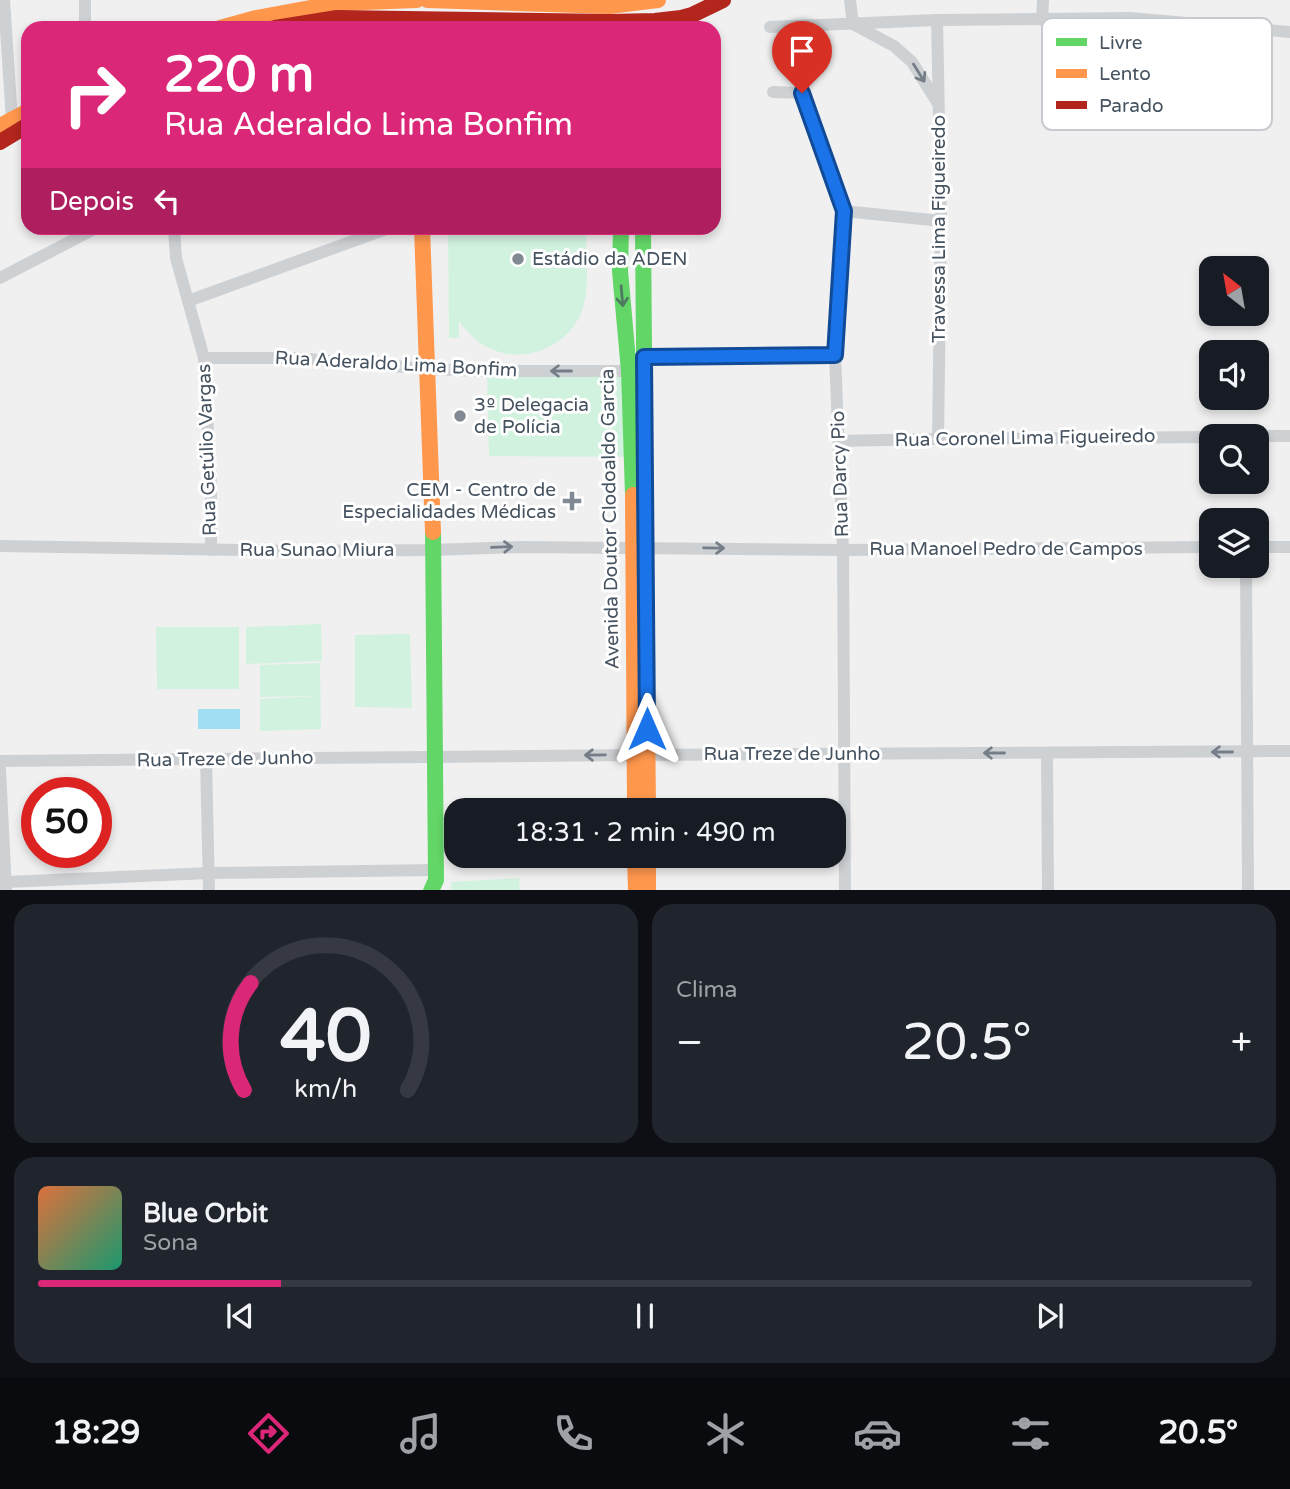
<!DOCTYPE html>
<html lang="pt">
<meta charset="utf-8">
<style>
body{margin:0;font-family:"Varela Round",sans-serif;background:#20242c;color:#f1f3f6;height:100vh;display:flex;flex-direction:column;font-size:26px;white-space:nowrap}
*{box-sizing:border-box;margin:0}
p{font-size:23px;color:#9ea1a6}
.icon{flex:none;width:38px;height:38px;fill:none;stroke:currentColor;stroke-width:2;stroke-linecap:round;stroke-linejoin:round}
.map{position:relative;height:890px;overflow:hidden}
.details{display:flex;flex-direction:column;gap:14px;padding:14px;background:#0d0f14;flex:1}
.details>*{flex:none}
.top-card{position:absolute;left:21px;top:21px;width:700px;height:214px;border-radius:21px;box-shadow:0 4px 10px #0003;background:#db2777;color:#fff;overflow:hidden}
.needle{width:46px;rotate:329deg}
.controls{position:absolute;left:1199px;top:256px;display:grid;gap:14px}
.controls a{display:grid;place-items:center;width:70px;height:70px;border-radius:14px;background:#171b24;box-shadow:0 4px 10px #0003;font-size:35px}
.speed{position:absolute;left:21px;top:777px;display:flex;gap:14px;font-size:35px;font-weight:700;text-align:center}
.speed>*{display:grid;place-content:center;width:91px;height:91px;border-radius:50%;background:#171b24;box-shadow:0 4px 10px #0003;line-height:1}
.speed .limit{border:10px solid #d22;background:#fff;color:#111}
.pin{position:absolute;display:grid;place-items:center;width:60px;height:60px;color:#fff;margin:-72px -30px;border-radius:50% 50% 50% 0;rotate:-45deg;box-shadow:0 0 7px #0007}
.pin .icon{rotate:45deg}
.me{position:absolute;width:77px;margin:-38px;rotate:0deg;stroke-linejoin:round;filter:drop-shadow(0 0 5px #0008)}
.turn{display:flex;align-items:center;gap:24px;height:147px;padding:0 28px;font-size:32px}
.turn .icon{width:91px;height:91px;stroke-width:2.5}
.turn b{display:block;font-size:49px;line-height:60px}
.then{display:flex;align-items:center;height:66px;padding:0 28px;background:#0003;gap:14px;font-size:26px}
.big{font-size:52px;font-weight:600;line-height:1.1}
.details .widget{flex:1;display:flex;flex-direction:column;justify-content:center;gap:10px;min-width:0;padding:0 24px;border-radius:21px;background:#20242c}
.details .dial{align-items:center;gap:0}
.dial svg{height:182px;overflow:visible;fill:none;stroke:#363941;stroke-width:7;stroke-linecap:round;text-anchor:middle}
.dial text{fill:#f1f3f6;stroke:none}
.song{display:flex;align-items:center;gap:21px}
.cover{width:84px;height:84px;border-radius:10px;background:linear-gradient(135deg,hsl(20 70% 55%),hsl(160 70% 35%))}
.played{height:7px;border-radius:4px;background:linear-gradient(90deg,#db2777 20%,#363941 20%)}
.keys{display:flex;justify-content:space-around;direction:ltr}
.heat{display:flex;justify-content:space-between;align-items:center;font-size:38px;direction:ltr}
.details .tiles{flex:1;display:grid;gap:14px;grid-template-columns:1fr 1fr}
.widget:last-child{grid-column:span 2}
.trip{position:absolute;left:444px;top:798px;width:402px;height:70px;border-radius:21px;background:#171b24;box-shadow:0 4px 10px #0003;font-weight:600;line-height:70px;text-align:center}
.tabs{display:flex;height:112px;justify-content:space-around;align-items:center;background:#090b0e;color:#9ea1a6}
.tabs .icon{width:49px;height:49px}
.tabs .active{color:#db2777}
.tabs b{font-size:32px;color:#f1f3f6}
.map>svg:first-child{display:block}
</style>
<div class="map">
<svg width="1290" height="891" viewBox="0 0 1290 891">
<rect width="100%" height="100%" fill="#f1f0f0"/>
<!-- green -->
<g fill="#d2f2e0">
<path d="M 448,228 L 586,228 C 586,251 590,286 583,308 C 571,345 527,365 491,349 C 477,343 468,333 459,321 L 459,338 L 449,338 Z"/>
<path d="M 487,376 L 626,376 L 629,457 L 489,456 Z"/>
<path d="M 321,624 L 322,661 L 246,664 L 246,627 Z"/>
<path d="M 156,627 L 239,627 L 239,689 L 157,689 Z"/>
<path d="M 410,634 L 412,708 L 355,707 L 355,635 Z"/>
<path d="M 320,663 L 321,729 L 260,731 L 260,699 L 318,696 L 260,697 L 260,665 Z"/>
<path d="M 519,878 L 520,890 L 451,890 L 451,882 Z"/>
</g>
<!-- water -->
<rect fill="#a3dff3" x="198" y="709" width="42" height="20"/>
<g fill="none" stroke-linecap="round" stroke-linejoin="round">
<!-- street -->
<g stroke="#ced1d4" stroke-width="12">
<path d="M 4,0 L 12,120 L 15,124"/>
<path d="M 85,0 L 85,28"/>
<path d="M 850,0 L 853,24"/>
<path d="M 937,20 L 941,221 L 938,439"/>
<path d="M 1042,20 L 1043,0"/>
<path d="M 853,24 L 894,46 L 912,62 L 937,102"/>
<path d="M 770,27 L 937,20 L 1130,18 L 1290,32"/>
<path d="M 773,92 L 802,93 L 844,211 L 835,355 L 843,550 L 845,891"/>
<path d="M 844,211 L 941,221"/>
<path d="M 174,228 L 176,258 L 204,358 L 211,485 L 211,550"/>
<path d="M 0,278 L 96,228"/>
<path d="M 188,301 L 389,228"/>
<path d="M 644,357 L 835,355"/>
<path d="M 204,358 L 295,358 L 429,369 L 484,371 L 629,371"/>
<path d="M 1256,436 L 1290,436"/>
<path d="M 839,441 L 930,439 L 1211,437"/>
<path d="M 0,546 L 294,551 L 433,550 L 519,547 L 843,550 L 1211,547"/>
<path d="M 1256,547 L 1290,547"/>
<path d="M 1246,565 L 1248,891"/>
<path d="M 1047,753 L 1048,891"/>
<path d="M 206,759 L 209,891"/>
<path d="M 0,761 L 634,755 L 1290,751"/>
<path d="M 0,769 L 6,890"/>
<path d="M 7,882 L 209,873 L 436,870"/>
</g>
<!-- fast -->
<g stroke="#63d668" stroke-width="16">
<path d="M 621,228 L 620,271 L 629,371 L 633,495"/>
<path d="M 643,228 L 647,711"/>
<path d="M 431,891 L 436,880 L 433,532"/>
</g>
<!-- slow -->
<g stroke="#ff974d" stroke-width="16">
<path d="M 427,0 L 609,6 L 658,0"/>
<path d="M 220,28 L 256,18 L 338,3 L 417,0"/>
<path d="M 0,126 L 28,111"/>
<path d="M 422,228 L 433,532"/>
<path d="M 633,495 L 635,810"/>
<path d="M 647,711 L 648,810"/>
<path d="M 635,856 L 636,891"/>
<path d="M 648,856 L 648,891"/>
</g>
<!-- jam -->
<g stroke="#b3261e" stroke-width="16">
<path d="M 275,28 L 337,18 L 609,22 L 655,21 L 681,18 L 692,15 L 723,0"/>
<path d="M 0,142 L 28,125"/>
</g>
</g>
<!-- one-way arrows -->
<defs><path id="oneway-shaft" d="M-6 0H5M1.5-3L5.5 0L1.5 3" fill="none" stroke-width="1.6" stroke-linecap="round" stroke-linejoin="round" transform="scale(1.75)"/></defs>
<g stroke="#757e88">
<use href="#oneway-shaft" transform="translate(919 73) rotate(58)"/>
<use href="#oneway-shaft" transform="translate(561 371) rotate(180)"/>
<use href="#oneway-shaft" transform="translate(502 547) rotate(-2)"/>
<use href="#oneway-shaft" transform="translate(714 548) rotate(1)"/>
<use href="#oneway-shaft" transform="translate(1222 752) rotate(180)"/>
<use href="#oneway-shaft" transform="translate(994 753) rotate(180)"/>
<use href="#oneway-shaft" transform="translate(595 755) rotate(179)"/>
</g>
<use stroke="#4e7a62" href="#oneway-shaft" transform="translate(622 296) rotate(85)"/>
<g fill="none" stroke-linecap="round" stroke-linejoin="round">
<defs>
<path id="route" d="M 647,729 L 644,357 L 835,355 L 844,211 L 802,93"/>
</defs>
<!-- route casing -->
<use href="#route" stroke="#114b97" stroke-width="18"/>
<!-- route -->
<use href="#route" stroke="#1a73e8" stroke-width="12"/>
</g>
<!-- markers -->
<g fill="#818992" stroke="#fff" stroke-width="2.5">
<circle cx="518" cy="259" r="7"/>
<circle cx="460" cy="416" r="7"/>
<path d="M568.5 490.5h7v7h7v7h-7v7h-7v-7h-7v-7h7z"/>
</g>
<g text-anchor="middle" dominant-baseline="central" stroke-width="6" stroke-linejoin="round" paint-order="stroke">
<!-- street labels -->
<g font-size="19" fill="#45525f" stroke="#fff">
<text transform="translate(939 229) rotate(-90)">Travessa Lima Figueiredo</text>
<text transform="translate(396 364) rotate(3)">Rua Aderaldo Lima Bonfim</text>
<text transform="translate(1025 438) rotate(-1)">Rua Coronel Lima Figueiredo</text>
<text transform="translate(207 450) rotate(-92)">Rua Getúlio Vargas</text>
<text transform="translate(840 474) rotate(-92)">Rua Darcy Pio</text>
<text transform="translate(610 519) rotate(-91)">Avenida Doutor Clodoaldo Garcia</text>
<text x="1006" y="549">Rua Manoel Pedro de Campos</text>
<text x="317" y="550">Rua Sunao Miura</text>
<text x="792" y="754">Rua Treze de Junho</text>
<text transform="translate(225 759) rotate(-1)">Rua Treze de Junho</text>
</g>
<!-- poi labels -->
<g font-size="19" fill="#45525f" stroke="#fff" text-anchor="start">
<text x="532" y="259">Estádio da ADEN</text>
<text x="474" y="405">3º Delegacia<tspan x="474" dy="22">de Polícia</tspan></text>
<text x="556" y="490" text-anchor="end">CEM - Centro de<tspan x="556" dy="22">Especialidades Médicas</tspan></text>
</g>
</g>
<!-- legend -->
<rect x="1042" y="18" width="230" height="112" rx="10" fill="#fff" stroke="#c7cbcf" stroke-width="2"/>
<rect x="1056" y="38" width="31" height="8" fill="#63d668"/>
<rect x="1056" y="69" width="31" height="9" fill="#ff974d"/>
<rect x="1056" y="101" width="31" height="8" fill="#b3261e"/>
<g font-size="19" fill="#45525f">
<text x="1099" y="49">Livre</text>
<text x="1099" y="80">Lento</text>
<text x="1099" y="112">Parado</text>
</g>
</svg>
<div class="controls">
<a><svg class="needle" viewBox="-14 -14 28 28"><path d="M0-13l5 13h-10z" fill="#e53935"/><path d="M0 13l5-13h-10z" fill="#9ea1a6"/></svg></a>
<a><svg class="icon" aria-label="sound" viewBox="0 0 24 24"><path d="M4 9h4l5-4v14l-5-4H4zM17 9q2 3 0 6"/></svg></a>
<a><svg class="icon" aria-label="search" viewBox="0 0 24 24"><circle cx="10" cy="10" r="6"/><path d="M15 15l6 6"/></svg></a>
<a><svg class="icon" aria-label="layers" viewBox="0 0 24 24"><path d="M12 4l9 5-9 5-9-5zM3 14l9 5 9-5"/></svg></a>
</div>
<div class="speed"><div class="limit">50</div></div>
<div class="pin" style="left:802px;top:93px;background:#d93025"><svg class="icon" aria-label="arrive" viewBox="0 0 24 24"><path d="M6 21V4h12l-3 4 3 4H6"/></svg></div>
<svg class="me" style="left:647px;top:729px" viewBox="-20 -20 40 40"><path d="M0-17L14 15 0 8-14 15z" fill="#1a73e8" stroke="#fff" stroke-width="4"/></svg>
<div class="trip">18:31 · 2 min · 490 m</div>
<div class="top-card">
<div class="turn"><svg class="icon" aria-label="right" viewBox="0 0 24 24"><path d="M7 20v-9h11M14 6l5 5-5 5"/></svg><div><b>220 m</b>Rua Aderaldo Lima Bonfim</div></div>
<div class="then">Depois<svg class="icon" aria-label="left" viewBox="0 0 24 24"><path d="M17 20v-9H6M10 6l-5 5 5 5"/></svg></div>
</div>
</div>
<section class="details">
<div class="tiles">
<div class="widget dial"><svg viewBox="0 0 100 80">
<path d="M14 69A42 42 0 1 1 86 69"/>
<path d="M14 69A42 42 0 0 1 17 22" stroke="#db2777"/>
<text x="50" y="56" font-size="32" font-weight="700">40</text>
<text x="50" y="72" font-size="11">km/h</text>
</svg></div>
<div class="widget"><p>Clima</p>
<div class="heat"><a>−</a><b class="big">20.5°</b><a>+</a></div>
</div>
<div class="widget">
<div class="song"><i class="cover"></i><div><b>Blue Orbit</b><p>Sona</p></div></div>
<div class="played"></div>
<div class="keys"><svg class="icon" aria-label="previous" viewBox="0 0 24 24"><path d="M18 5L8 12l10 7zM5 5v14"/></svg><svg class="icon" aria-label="pause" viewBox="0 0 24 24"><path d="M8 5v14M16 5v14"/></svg><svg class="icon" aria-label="next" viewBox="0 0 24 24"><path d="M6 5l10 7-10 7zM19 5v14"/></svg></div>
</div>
</div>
</section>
<nav class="tabs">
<b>18:29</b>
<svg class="icon active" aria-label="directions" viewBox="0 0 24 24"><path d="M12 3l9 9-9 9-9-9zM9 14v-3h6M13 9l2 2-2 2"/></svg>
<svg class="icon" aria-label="music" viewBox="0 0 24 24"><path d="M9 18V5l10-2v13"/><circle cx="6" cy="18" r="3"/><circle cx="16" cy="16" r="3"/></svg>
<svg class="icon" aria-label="phone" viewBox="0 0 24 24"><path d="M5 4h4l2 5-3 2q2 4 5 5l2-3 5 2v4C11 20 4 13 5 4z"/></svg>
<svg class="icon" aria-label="climate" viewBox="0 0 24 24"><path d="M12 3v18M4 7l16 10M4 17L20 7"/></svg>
<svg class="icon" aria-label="car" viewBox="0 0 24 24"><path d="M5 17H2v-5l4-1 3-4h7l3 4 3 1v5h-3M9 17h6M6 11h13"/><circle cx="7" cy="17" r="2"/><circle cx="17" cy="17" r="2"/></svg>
<svg class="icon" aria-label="filters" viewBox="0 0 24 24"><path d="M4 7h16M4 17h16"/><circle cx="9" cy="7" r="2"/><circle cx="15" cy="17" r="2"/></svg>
<b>20.5°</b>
</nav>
